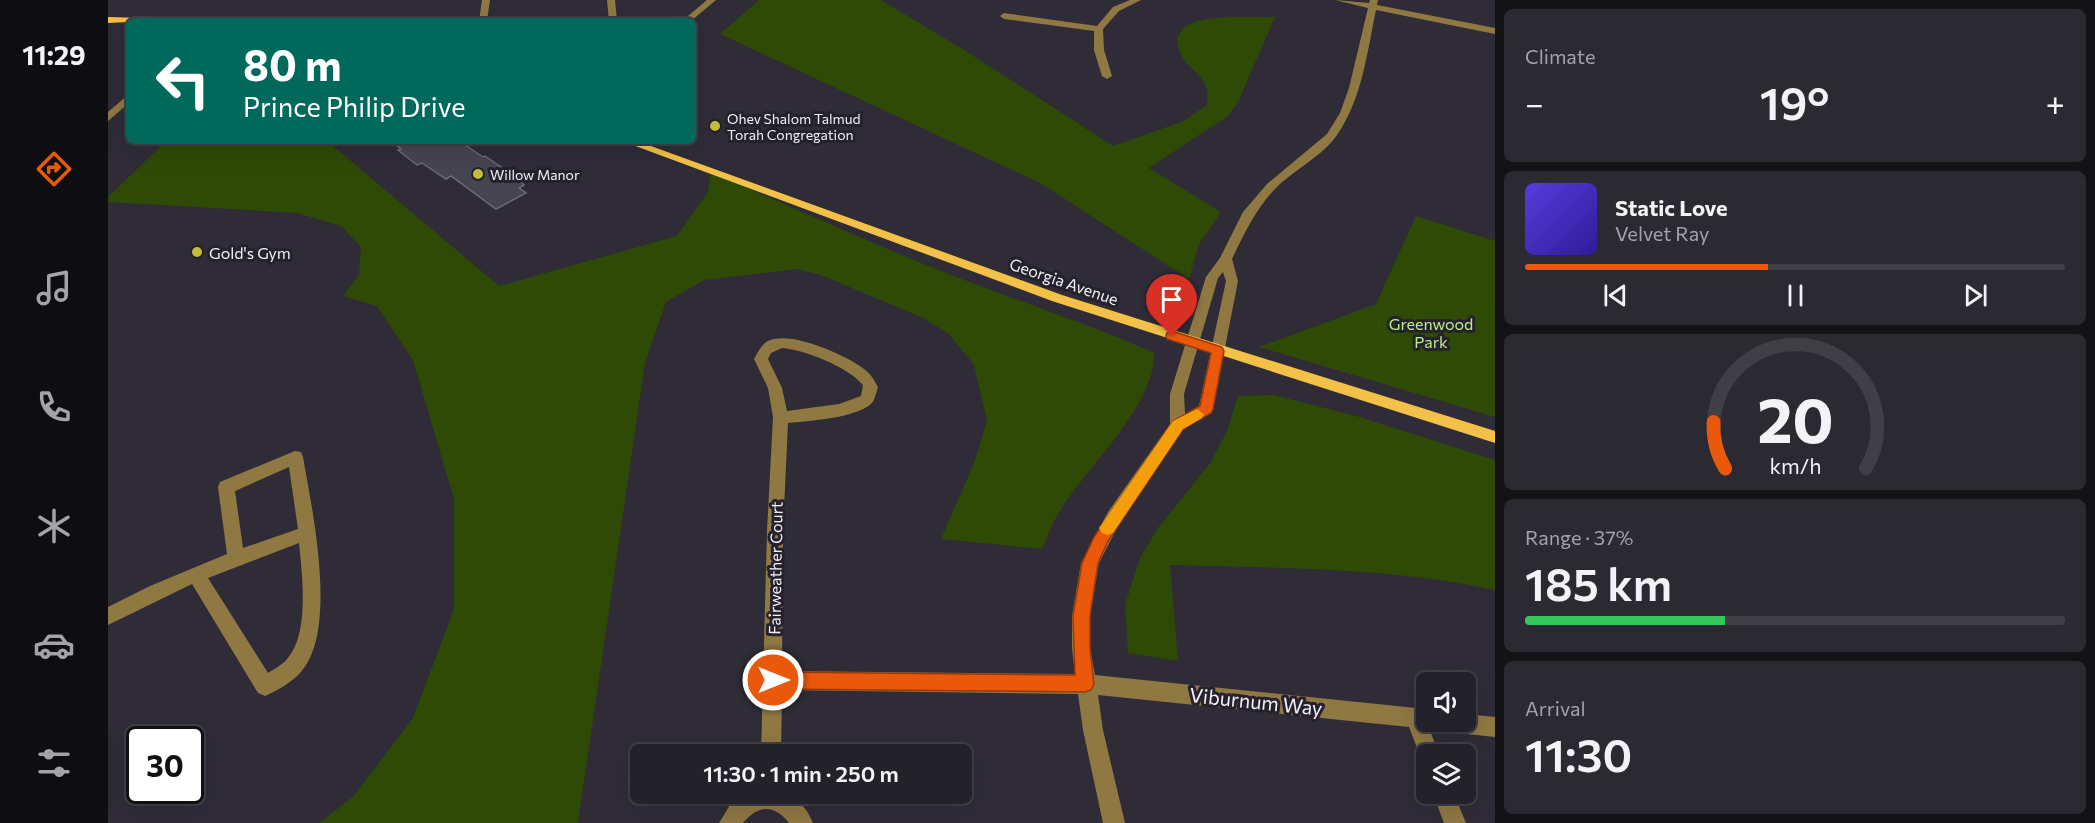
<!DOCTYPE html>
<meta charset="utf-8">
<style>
body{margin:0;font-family:Commissioner,sans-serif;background:#2b2932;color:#f1f3f6;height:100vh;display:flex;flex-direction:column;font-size:22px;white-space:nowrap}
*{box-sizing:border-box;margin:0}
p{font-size:20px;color:#a3a3a8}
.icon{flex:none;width:33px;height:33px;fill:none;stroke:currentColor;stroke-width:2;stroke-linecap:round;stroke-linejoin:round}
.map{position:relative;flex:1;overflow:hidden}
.side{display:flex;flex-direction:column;gap:9px;padding:9px;background:#131217;width:600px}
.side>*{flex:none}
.hud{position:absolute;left:18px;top:18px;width:570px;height:126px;border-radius:9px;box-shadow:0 6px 24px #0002,0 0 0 2px #403e47;background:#00695c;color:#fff;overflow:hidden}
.tools{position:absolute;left:1308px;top:672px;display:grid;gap:12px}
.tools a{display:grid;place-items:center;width:60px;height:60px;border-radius:9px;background:#23212a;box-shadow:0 6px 24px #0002,0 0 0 2px #403e47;font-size:30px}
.speed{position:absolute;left:18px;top:726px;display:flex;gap:12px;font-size:30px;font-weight:700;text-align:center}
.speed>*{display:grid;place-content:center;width:78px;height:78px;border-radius:50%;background:#23212a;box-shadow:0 6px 24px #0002,0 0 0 2px #403e47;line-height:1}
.speed .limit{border:3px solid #111;border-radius:9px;background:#fff;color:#111}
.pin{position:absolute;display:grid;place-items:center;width:51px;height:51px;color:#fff;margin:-62px -26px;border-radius:50% 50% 50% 0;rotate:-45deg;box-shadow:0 0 6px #0007}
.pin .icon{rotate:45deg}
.me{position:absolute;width:66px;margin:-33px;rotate:90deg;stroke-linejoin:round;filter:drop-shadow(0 0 4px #0008)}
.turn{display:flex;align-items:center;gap:21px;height:126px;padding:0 18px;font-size:27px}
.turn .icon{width:78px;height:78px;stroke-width:2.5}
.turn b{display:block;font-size:42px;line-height:51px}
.big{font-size:45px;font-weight:600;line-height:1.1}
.side .card{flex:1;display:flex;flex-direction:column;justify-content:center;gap:9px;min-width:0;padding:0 21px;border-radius:9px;background:#2b2932}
.side .dial{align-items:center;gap:0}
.dial svg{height:156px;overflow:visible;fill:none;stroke:#403e47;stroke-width:7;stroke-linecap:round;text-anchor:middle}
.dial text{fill:#f1f3f6;stroke:none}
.song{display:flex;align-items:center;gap:18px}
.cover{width:72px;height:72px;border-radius:9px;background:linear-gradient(135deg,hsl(250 70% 55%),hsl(250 70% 35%))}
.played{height:6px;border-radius:3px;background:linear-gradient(90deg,#ea580c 45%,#403e47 45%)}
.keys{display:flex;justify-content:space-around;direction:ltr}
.heat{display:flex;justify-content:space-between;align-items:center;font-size:33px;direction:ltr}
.charge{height:9px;border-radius:4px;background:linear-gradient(90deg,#34c759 37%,#403e47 0)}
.trip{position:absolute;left:522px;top:744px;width:342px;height:60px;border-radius:9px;background:#23212a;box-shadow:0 6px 24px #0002,0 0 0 2px #403e47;font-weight:600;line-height:60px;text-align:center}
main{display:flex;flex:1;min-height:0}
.tab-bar{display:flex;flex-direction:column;width:108px;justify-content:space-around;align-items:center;background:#0e0d11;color:#a3a3a8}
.tab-bar .icon{width:42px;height:42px}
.tab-bar .current{color:#ea580c}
.tab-bar b{font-size:27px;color:#f1f3f6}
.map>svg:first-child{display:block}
</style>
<main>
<nav class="tab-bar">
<b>11:29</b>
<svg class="icon current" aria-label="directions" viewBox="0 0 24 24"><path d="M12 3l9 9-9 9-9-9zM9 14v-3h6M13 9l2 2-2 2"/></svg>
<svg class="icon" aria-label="music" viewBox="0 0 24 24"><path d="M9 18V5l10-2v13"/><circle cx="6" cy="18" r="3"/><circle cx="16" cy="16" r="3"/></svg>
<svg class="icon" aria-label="phone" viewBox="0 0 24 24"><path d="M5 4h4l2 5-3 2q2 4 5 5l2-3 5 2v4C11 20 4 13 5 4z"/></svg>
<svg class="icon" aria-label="climate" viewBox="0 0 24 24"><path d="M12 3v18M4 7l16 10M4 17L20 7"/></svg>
<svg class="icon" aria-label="car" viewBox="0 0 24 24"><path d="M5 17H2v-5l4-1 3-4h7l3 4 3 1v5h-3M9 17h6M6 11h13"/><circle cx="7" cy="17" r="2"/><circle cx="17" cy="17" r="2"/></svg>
<svg class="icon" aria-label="filters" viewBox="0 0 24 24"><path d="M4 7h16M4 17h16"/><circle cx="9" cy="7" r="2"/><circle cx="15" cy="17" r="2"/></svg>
</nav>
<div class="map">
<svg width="1387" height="823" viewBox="0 0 1387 823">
<rect width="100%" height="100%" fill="#2f2c38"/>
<!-- green -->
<g fill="#2e4a05">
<path d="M 651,0 L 773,0 L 861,53 L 1005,146 L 1076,121 L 1099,105 C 1099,101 1100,94 1099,90 C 1094,69 1070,67 1069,38 C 1071,35 1074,29 1077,27 C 1095,13 1145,18 1167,17 L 1130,102 L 1120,116 L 1041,168 L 1113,212 L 1091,244 L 1081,279 L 932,183 L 612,34 Z"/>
<path d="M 58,141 L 219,141 L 391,286 L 569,236 L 600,192 L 603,172 C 684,207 764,244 846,276 C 912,302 981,324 1046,353 C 1047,407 979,466 952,511 C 944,522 940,537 934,549 L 833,539 L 866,463 L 879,421 L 866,365 L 841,334 L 815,318 L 713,275 L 689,269 L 596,280 L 558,302 L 537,363 L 470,823 L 211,823 L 245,797 L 305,718 L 346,609 L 346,499 L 305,360 L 269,306 L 235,296 L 251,275 L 253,247 L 233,226 L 189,213 L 0,202 L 0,197 Z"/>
<path d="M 1308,216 L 1387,241 L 1387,417 L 1151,347 L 1268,304 Z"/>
<path d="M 1166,395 L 1248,416 L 1387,460 L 1387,590 C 1281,567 1171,568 1062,565 L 1070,661 L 1020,653 L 1017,605 L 1032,558 L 1050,528 L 1103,462 L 1119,431 L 1130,396 Z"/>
</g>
<!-- building -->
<path fill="#474451" stroke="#6d6977" stroke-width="1.5" d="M 283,141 L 351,141 L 375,157 L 377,156 L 399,171 L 402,170 L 418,180 L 413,182 L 416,185 L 411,188 L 418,193 L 388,209 L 343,176 L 338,179 L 314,163 L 309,165 L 290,150 L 293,149 Z"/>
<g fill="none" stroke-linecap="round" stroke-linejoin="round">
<!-- minor -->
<g fill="#907843" fill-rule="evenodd">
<path d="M 374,0 L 382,0 L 379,21 L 371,21 Z"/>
<path d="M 499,0 L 507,0 L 509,21 L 501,21 Z"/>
<path d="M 599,0 L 608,0 L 583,21 L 574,21 Z"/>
<path d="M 1022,0 L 1033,0 L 1011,11 L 995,29 L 996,50 L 1004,76 L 999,79 L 994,76 L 986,50 L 986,31 L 896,19 L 892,16 L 896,13 L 989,26 L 1005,7 Z"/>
<path d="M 1227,0 L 1261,3 L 1262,0 L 1270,0 L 1269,5 L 1387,28 L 1387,34 L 1268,10 C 1259,53 1254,99 1229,135 C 1215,156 1184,171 1167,189 C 1147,210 1136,234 1124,259 L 1130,281 L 1105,409 L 1103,413 L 1075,429 L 1012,522 L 991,563 L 982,616 L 982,648 L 987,675 L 1318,709 L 1318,722 L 1327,722 L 1325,726 L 1321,728 L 1331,754 L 1318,754 L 1318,763 L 1314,761 L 1301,727 L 990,695 L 995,730 L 1017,823 L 995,823 L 975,730 L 970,694 L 674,690 L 673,754 L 653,754 L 659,531 L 665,417 L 660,388 L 646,359 C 650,352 653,345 660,341 C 682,330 738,355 756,369 C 763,374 766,380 770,387 C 768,393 767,400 763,404 C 747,418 701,421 680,423 L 675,531 L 674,671 L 967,674 L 964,648 L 964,616 L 973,563 L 1000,512 L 1062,424 L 1062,394 L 1098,277 L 1112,258 L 1135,212 L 1159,184 L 1219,134 L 1232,113 L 1241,88 L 1260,8 ZM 1115,272 L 1118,281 L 1091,406 L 1077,414 L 1076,394 L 1110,278 ZM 674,348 C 697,350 740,367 755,385 L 753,396 L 731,404 L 679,411 L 674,388 L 660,359 L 663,353 Z"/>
<path d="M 21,94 L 21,103 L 0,121 L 0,112 Z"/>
<path d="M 187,451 L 193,452 L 195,457 C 204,509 231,632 192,673 C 183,683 168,691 157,696 L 150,693 L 84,584 L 0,625 L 0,607 L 42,586 L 119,554 L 110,487 L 112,482 ZM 181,467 L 190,529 L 135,548 L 127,491 ZM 191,543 C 194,574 202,634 179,659 C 174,665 166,669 160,673 L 100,578 Z"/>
<path d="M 1358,714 L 1387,717 L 1387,737 L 1340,732 L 1333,729 L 1330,722 L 1358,722 Z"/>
<path d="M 642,794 C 673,794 691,790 705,823 L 681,823 C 666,804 650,805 635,823 L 611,823 L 622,805 Z"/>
<path d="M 1325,794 L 1346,794 L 1358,823 L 1336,823 Z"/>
</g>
<!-- major -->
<g fill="#f3c147" fill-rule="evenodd">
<path d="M 0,17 L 36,18 L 40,21 L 0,23 Z"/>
<path d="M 514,141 L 529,141 L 954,295 L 1387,431 L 1387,443 L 944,301 Z"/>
</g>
</g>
<!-- route -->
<path fill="#ea580c" stroke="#983908" stroke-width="1.5" d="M 1064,331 L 1114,347 L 1116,351 L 1105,409 L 1103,413 L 1075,429 L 1000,541 L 990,563 L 982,616 L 982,648 L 986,684 L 983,690 L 977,692 L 665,689 L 659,686 L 657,680 L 659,674 L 665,672 L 967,675 L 965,616 L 974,563 L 986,537 L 1065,421 L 1092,406 L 1103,353 L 1059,339 L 1058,336 L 1059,333 Z"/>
<!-- slow -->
<path fill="#f59e0b" d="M 1089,409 L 1096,414 L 1094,418 L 1075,429 L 1005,533 L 999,535 L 994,533 L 991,528 L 994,524 L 1065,421 Z"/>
<!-- markers -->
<g fill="#c7bb3b" stroke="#25222e" stroke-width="2">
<circle cx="607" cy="126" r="6"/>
<circle cx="370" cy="174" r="6"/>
<circle cx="89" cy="252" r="6"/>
</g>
<g text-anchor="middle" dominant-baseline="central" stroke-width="6" stroke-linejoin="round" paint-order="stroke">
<!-- far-poi labels -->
<g font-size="14" fill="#f2f0f8" stroke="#25222e" text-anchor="start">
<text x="619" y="118">Ohev Shalom Talmud<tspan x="619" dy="16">Torah Congregation</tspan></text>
<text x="382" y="174">Willow Manor</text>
</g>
<!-- poi labels -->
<g font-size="16" fill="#f2f0f8" stroke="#25222e" text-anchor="start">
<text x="101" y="252">Gold's Gym</text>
</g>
<!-- street labels -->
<g font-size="16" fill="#f2f0f8" stroke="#25222e">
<text transform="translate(956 281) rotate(19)">Georgia Avenue</text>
<text transform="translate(667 568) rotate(-89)">Fairweather Court</text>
</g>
<!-- park labels -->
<g font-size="16" fill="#bcef89" stroke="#25222e">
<text x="1323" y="323">Greenwood<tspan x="1323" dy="18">Park</tspan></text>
</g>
<!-- near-street labels -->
<g font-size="20" fill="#f2f0f8" stroke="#25222e">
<text transform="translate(1148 701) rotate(6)">Viburnum Way</text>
</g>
</g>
</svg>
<div class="tools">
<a><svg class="icon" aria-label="sound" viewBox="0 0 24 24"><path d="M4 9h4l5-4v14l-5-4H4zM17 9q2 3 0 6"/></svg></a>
<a><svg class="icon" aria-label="layers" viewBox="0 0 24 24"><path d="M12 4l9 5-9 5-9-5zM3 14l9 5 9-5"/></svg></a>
</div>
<div class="speed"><div class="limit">30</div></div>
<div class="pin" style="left:1064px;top:336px;background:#d93025"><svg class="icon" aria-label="arrive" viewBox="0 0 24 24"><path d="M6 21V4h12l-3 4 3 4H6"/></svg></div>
<svg class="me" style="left:665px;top:680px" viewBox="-20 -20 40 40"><circle r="17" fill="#ea580c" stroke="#fff" stroke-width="3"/><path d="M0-11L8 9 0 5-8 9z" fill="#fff"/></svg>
<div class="trip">11:30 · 1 min · 250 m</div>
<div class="hud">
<div class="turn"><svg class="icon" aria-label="left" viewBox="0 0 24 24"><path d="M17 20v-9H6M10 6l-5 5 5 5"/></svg><div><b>80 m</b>Prince Philip Drive</div></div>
</div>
</div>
<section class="side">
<div class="card"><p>Climate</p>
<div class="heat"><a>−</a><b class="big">19°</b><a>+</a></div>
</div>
<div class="card">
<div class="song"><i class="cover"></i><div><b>Static Love</b><p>Velvet Ray</p></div></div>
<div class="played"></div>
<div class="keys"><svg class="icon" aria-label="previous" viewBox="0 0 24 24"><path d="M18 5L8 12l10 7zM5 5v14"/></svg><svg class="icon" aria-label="pause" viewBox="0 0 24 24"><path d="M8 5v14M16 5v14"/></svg><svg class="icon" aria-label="next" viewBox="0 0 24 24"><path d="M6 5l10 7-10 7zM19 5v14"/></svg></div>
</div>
<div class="card dial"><svg viewBox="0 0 100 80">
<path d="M14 69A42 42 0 1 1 86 69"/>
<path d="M14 69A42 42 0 0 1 8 45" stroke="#ea580c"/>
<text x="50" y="56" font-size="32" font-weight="700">20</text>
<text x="50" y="72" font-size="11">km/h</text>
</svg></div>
<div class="card"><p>Range · 37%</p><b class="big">185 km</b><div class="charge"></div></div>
<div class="card"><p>Arrival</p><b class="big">11:30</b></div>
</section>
</main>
